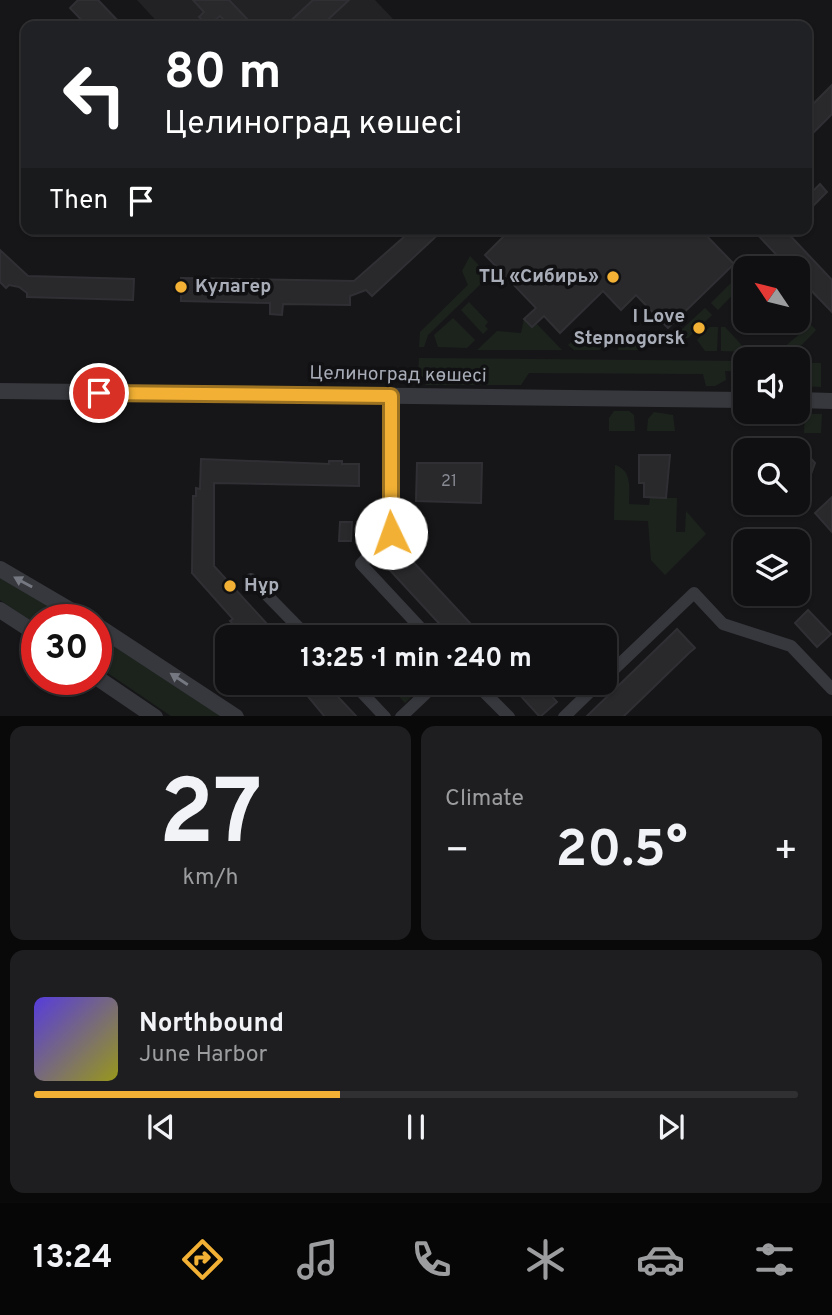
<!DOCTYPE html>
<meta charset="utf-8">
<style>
body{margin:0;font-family:Overpass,sans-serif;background:#1e1e20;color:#f1f3f6;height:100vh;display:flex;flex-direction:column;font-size:26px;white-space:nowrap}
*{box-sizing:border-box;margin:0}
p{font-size:23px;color:#9c9d9f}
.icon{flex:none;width:38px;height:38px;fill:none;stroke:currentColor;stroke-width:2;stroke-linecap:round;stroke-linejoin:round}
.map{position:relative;height:716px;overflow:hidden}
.sheet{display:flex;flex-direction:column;gap:10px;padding:10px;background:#09090a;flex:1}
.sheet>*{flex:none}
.hud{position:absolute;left:21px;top:21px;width:791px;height:214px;border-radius:14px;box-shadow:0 2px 5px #0004,0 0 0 2px #303032;background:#202124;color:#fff;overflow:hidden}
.needle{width:46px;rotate:305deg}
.controls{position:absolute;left:733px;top:256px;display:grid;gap:14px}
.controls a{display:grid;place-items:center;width:77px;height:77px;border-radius:14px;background:#101012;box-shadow:0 2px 5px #0004,0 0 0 2px #303032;font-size:35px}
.speed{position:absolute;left:21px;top:604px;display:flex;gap:14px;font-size:35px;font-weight:700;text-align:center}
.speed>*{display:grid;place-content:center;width:91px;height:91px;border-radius:50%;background:#101012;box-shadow:0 2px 5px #0004,0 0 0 2px #303032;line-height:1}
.speed .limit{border:10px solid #d22;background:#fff;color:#111}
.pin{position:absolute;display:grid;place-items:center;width:60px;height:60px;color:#fff;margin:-30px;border:4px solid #fff;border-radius:50%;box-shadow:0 2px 7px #0007}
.me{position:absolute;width:77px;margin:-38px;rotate:357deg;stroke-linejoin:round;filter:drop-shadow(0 0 5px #0008)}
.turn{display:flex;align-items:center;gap:24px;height:147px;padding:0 28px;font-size:32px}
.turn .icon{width:91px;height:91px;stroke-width:2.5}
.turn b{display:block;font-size:49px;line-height:60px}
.then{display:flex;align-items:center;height:66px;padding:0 28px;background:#0003;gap:14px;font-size:26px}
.big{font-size:52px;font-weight:700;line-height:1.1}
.sheet .widget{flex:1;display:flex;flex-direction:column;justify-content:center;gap:10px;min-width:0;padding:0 24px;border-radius:14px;background:#1e1e20}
.sheet .dial{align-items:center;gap:0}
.dial b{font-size:91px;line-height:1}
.song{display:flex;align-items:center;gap:21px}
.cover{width:84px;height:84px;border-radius:10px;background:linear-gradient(135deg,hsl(250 70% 55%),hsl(60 70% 35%))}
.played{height:7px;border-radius:4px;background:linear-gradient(90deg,#f2b134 40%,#303032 40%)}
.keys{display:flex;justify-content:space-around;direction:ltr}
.heat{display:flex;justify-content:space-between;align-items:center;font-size:38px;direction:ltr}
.sheet .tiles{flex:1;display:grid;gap:10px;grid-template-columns:1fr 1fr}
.widget:last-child{grid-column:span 2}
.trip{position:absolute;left:215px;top:625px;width:402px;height:70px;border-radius:14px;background:#101012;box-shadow:0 2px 5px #0004,0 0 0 2px #303032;font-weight:700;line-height:70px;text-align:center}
.dock{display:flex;height:112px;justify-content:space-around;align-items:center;background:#060607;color:#9c9d9f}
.dock .icon{width:49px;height:49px}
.dock .selected{color:#f2b134}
.dock b{font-size:32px;color:#f1f3f6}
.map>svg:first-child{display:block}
</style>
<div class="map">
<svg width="832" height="717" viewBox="0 0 832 717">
<rect width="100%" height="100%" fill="#161618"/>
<!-- built -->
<path fill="#222225" d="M 137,0 L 375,0 L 395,21 L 395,26 L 161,26 Z"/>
<!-- green -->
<g fill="#1c231d">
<path d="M 470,256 L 489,276 L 428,335 L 424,347 L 419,347 L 420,332 L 468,285 L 462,271 Z"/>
<path d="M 745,269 L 745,282 L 718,310 L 711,303 Z"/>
<path d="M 469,302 L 488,322 L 485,326 L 488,329 L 483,334 L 461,310 Z"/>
<path d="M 705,308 L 712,315 L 688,338 L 678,338 L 678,333 Z"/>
<path d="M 798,311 L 816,330 L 795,352 L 778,352 L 807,328 L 798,317 Z"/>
<path d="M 453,318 L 475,340 L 467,348 L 438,347 L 434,335 Z"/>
<path d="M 524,319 L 532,327 L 536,323 L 562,350 L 477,350 L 497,331 L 521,333 Z"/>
<path d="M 710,327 L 718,327 L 717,351 L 705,351 L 697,340 Z"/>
<path d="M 721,327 L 725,327 L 748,352 L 721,351 Z"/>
<path d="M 595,332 L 606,343 L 599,350 L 574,350 L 568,345 L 578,336 L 583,341 L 587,335 Z"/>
<path d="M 647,335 L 647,346 L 643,350 L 618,350 L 619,339 L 642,340 Z"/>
<path d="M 419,358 L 745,361 L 746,372 L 725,371 L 726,380 L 715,386 L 706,386 L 703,374 L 529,373 L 521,385 L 426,385 L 418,375 Z"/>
<path d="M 798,363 L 821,363 L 821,387 L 798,386 Z"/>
<path d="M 614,411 L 629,411 L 634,415 L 635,431 L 609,431 L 609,418 Z"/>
<path d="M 654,412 L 673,415 L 675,431 L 647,431 L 648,419 Z"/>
<path d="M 805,414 L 822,414 L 821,433 L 804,433 Z"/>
<path d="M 615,465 C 633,471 629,489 629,504 L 649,505 L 650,498 L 677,498 L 676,532 L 685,532 L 686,511 L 706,534 L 665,575 L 651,560 L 648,521 L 614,520 Z"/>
<path d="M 0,578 L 76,619 L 37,620 L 37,625 L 0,600 Z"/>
<path d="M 96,632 L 225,716 L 171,716 L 96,665 Z"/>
<path d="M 425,683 L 405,703 L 386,683 L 425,682 Z"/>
</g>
<!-- building -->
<g fill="#29292c" stroke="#303034" stroke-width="2">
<path d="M 78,0 L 98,0 L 123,26 L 87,26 L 70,8 Z"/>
<path d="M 193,0 L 229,0 L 254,26 L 230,26 L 220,16 L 208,26 L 199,17 L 204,12 Z"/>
<path d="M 313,0 L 349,0 L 321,26 L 285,26 Z"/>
<path d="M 832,85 L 832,114 L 807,139 L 807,110 Z"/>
<path d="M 820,184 L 827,192 L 814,205 L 807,197 Z"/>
<path d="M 413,229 L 444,229 L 372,296 L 366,290 L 350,296 L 350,305 L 283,304 L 282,315 L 270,314 L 270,303 L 181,301 L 181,278 L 354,281 Z"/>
<path d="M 511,229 L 700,229 L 734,264 L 668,328 L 636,295 L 621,310 L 603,291 L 560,333 L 544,316 L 532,327 L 524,319 L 536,308 L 485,255 Z"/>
<path d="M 752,229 L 784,229 L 832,280 L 832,312 L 798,277 L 798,268 L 789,268 Z"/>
<path d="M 0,250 L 28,276 L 134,279 L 133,300 L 27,297 L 27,293 L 19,287 L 9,285 L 6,288 L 0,282 Z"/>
<path d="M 798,444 L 815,463 L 810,477 L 798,489 Z"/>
<path d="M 639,455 L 670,455 L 666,498 L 644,497 L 644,483 L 639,483 Z"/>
<path d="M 201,459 L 329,464 L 329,461 L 342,461 L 342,464 L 359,464 L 359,486 L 214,483 L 214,566 L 279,637 L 250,637 L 240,627 L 238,629 L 230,621 L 233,619 L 192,573 L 193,496 L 196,496 L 196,488 L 200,489 Z"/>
<path d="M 417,463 L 482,463 L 481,503 L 416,501 Z"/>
<path d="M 832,497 L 832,532 L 815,513 Z"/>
<path d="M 340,522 L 352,522 L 351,541 L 339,541 Z"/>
<path d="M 404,552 L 483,637 L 451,637 L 447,632 L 387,567 Z"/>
<path d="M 808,610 L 831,634 L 817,647 L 795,623 Z"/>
<path d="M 677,629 L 695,648 L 689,653 L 623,717 L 586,717 Z"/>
<path d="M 296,682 L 324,682 L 357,717 L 325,717 Z"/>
<path d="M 508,682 L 539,682 L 557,702 L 540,717 Z"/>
</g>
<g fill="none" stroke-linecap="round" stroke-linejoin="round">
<!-- minor -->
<g stroke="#37383d" stroke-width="12">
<path d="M 391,396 L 391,533 L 361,564 L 429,637"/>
<path d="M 251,579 L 308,637"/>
<path d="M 606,677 L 694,593 L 723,624 L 791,646 L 832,689"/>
<path d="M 352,682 L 385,717"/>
<path d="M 474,682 L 509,717"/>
<path d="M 401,717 L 438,682"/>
<path d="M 564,717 L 600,682"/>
</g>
<!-- tertiary -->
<g stroke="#37383d" stroke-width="16">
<path d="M 0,391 L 746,400"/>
<path d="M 798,400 L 832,401"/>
<path d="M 0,569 L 87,620"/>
<path d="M 0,610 L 37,634"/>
<path d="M 96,625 L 236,717"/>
<path d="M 96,677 L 155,717"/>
</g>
</g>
<!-- one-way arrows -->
<defs><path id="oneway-solid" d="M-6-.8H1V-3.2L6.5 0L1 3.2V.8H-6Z" transform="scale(1.75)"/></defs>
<g fill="#757881">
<use href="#oneway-solid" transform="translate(23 582) rotate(-151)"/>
<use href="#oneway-solid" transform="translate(179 679) rotate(-147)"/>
</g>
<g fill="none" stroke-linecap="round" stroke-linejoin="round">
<defs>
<path id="route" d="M 99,393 L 391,396 L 391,533"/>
</defs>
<!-- route casing -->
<use href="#route" stroke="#9d7322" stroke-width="18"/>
<!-- route -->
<use href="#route" stroke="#f2b134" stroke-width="12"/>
</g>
<!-- markers -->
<g fill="#f2b134" stroke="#111113" stroke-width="2.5">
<circle cx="613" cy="277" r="7"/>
<circle cx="181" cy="287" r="7"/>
<circle cx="699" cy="328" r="7"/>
<circle cx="230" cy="586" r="7"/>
</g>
<g text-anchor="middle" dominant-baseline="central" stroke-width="7" stroke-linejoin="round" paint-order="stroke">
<!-- number labels -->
<g font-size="16" fill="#888b94">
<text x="449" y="482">21</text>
</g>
<!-- poi labels -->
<g font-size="19" font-weight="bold" fill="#a8adb8" stroke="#111113" text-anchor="end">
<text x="599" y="277">ТЦ «Сибирь»</text>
<text x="195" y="287" text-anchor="start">Кулагер</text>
<text x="685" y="317">I Love<tspan x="685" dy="22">Stepnogorsk</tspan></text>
<text x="244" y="586" text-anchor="start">Нұр</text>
</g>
<!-- street labels -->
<g font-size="19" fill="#a8adb8" stroke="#111113">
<text transform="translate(398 375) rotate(1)">Целиноград көшесі</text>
</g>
</g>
</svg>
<div class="controls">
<a><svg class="needle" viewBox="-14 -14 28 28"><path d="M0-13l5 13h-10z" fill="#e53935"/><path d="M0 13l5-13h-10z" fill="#9c9d9f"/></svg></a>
<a><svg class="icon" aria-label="sound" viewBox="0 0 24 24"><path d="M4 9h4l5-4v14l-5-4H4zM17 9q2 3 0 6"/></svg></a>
<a><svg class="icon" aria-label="search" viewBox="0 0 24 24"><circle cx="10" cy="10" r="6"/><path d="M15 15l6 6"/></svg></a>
<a><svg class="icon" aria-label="layers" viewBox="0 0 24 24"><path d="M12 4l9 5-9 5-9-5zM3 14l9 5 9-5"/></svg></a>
</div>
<div class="speed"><div class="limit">30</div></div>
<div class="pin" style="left:99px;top:393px;background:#d93025"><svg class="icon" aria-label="arrive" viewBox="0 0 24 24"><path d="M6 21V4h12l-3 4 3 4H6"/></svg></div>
<svg class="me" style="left:391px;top:533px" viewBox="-20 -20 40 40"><circle r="19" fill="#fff"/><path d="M0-13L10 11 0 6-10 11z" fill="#f2b134"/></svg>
<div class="trip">13:25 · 1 min · 240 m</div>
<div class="hud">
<div class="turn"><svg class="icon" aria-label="left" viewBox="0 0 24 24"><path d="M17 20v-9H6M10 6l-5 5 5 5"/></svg><div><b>80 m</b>Целиноград көшесі</div></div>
<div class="then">Then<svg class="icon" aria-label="arrive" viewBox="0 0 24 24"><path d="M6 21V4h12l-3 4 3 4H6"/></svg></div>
</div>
</div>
<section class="sheet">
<div class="tiles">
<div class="widget dial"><b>27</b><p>km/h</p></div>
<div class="widget"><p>Climate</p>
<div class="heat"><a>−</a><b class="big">20.5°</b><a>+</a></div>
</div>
<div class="widget">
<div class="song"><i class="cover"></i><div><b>Northbound</b><p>June Harbor</p></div></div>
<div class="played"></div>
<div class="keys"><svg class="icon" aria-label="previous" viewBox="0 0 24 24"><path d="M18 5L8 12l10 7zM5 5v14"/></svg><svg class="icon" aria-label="pause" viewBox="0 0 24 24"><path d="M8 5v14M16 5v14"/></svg><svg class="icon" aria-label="next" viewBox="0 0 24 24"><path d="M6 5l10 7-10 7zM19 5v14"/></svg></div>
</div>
</div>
</section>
<nav class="dock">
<b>13:24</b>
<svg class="icon selected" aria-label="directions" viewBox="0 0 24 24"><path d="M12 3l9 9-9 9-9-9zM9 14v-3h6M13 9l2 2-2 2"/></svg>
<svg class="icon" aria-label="music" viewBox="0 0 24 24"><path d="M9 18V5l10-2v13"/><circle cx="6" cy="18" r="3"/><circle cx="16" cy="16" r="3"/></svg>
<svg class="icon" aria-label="phone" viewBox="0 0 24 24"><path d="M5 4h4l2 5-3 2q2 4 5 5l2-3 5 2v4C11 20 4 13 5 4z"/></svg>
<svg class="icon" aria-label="climate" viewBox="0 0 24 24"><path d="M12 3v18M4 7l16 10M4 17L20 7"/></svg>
<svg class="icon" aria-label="car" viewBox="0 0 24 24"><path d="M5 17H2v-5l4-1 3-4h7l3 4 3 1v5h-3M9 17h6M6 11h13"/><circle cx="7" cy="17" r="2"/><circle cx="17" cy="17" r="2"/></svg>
<svg class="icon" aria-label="filters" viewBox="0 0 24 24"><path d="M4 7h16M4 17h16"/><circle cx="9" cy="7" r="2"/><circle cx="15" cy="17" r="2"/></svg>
</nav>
